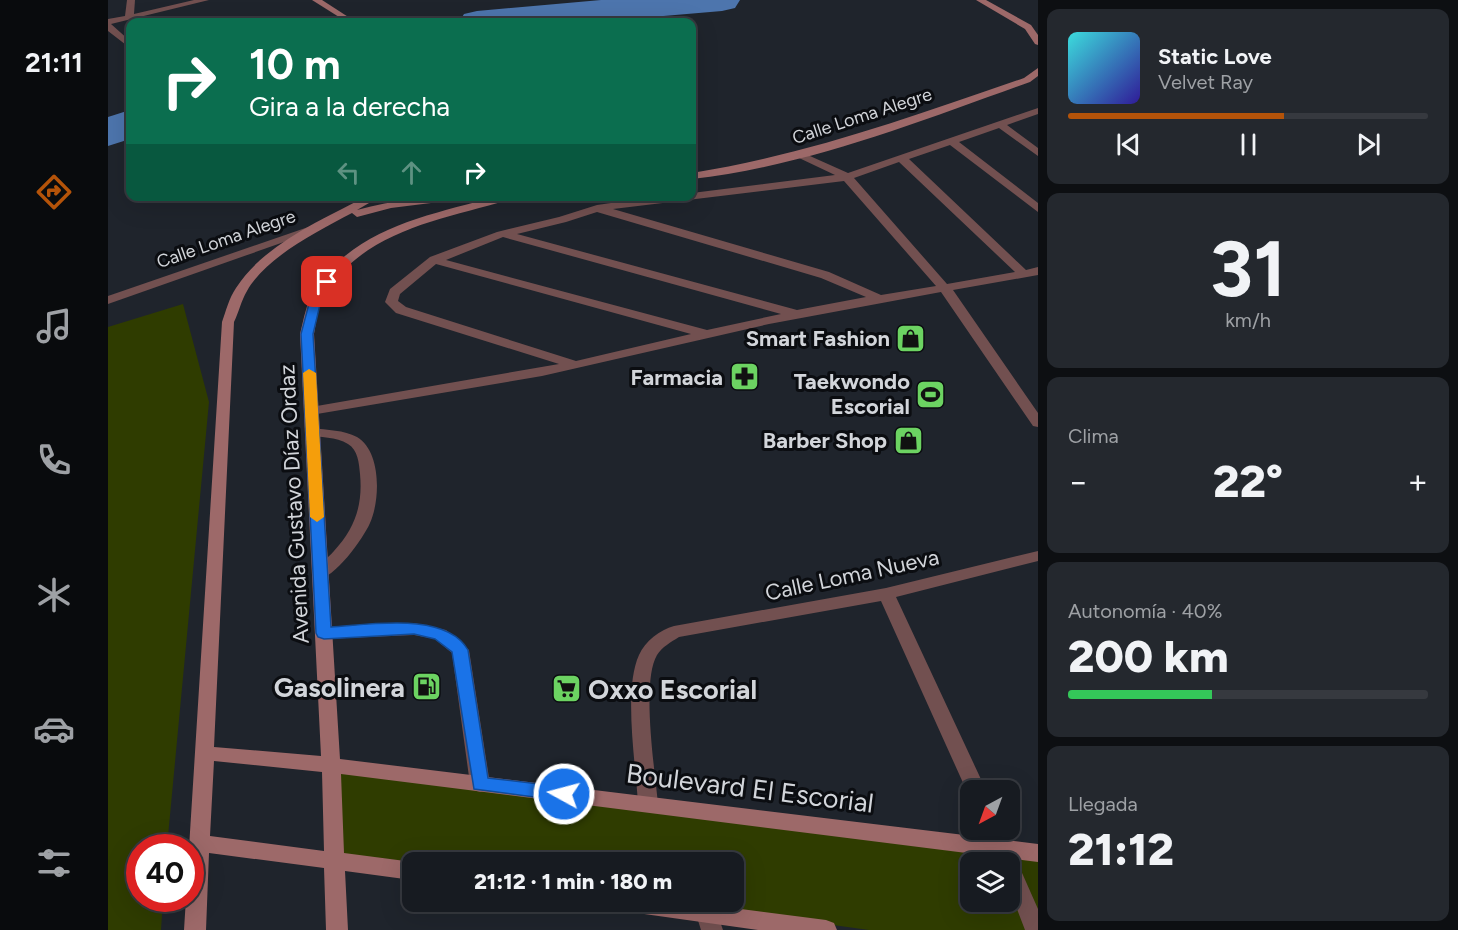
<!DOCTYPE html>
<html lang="es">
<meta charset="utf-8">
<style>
body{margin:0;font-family:Figtree,sans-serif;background:#24282e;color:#f1f3f6;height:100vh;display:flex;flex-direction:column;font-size:22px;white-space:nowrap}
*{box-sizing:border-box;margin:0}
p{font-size:20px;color:#9ea1a5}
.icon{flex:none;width:33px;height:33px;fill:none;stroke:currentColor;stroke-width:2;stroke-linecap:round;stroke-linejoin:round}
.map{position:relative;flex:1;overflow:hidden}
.side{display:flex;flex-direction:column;gap:9px;padding:9px;background:#0d0f12;width:420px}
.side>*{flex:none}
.hud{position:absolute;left:18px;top:18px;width:570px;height:183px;border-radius:12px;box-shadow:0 6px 24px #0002,0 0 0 2px #36393f;background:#0b6e4f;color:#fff;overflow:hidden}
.needle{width:39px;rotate:221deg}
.buttons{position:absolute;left:852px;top:780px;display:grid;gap:12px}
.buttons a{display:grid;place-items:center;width:60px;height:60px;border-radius:12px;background:#171b21;box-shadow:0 6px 24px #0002,0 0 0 2px #36393f;font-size:30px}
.speed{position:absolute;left:18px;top:834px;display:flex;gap:12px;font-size:30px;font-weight:700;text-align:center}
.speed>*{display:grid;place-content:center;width:78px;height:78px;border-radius:50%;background:#171b21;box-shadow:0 6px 24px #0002,0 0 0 2px #36393f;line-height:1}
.speed .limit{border:9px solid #d22;background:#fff;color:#111}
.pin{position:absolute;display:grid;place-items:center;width:51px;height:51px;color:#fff;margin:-26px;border-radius:12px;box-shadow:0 3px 9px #0006}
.me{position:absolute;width:66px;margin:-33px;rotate:277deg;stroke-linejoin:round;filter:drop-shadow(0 0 4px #0008)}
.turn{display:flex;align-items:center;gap:21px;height:126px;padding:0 24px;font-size:27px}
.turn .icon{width:78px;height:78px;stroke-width:2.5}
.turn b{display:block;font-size:42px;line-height:51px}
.lanes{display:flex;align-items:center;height:57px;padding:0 24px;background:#0003;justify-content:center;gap:30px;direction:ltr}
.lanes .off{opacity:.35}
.big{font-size:45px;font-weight:800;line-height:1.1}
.side .widget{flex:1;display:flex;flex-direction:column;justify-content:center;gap:9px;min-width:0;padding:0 21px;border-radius:12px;background:#24282e}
.side .dial{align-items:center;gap:0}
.dial b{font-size:78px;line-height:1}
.song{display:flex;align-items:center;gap:18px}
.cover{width:72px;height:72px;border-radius:9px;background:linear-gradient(135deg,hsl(180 70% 55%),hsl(250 70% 35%))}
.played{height:6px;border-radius:3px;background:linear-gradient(90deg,#b45309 60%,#36393f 60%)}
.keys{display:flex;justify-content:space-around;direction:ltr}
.heat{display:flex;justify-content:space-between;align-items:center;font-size:33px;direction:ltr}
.charge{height:9px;border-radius:4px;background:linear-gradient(90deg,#34c759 40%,#36393f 0)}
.trip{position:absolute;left:294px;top:852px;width:342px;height:60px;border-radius:12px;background:#171b21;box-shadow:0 6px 24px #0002,0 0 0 2px #36393f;font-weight:800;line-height:60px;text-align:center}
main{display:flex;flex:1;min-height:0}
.dock{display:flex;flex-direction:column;width:108px;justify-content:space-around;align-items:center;background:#090b0d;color:#9ea1a5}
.dock .icon{width:42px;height:42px}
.dock .selected{color:#b45309}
.dock b{font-size:27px;color:#f1f3f6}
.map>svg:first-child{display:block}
</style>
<main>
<nav class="dock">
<b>21:11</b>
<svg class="icon selected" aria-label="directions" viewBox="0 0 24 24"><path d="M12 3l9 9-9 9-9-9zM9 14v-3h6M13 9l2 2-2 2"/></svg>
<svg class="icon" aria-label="music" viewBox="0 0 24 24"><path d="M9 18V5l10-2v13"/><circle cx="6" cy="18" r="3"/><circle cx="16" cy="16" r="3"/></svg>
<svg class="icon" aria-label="phone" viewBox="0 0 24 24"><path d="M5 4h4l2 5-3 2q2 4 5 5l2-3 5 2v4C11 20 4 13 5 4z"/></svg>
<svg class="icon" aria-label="climate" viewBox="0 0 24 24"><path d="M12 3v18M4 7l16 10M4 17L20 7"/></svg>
<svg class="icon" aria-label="car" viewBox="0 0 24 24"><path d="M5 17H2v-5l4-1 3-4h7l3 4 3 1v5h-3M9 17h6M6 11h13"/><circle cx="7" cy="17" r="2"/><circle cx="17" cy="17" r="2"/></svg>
<svg class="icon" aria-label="filters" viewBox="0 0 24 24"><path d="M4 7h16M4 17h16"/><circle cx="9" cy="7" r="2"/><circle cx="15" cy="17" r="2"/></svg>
</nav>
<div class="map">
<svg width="930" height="930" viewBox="0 0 930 930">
<rect width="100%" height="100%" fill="#1f242c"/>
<!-- green -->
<g fill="#2f3c00">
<path d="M 75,304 L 101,402 L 59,847 L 32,848 L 32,898 L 55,899 L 53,930 L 0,930 L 0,327 Z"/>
<path d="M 226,771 L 891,855 L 894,862 L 862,862 L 862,902 L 902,902 L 902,879 L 925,930 L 761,930 L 557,902 L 626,902 L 626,862 L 304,862 L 235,854 Z"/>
<path d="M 896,850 L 930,854 L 930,926 Z"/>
</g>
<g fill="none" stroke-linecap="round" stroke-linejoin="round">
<!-- river -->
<g fill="#4d75ad" fill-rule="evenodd">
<path d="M 493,0 L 632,0 L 627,8 L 614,11 L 485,22 L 351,22 L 356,14 L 369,11 Z"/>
<path d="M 22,110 L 22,139 L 0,146 L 0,117 Z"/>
</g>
<!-- lane -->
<g fill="#725050" fill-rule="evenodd">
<path d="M 930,108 L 930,114 L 899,125 L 930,148 L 930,156 L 891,128 L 851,142 L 930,203 L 930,212 L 842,145 L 801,159 L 918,270 L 930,267 L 930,275 L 845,290 L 930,413 L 930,427 L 925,426 L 833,292 L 661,324 L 434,376 L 203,415 L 196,411 L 203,407 L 451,364 L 288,313 L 277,302 L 282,289 L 322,257 L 389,232 L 451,217 L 489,205 L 552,196 L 584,196 L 584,193 L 727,175 L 689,157 L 688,155 L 693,152 L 740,173 ZM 791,162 L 907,272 L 839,284 L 746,178 ZM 736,181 L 828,286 L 773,295 L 721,272 L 505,209 ZM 489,212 L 713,278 L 758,297 L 689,310 L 409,234 L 458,222 ZM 395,237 L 673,314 L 599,330 L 338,260 ZM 328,264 L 583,334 L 468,361 L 298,307 L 290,301 L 292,294 Z"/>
<path d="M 204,428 C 219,430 236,430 249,437 C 274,452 272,501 262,523 C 255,539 223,584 206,579 L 204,575 C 209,566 219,559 226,551 C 247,528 255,505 252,474 C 251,463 250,450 240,444 C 228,436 212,438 199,435 L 197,432 L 199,429 Z"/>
<path d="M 306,623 L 338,630 L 361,650 L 382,784 L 379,790 L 372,792 L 365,790 L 362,784 L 344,653 L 327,639 L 306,635 L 216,639 L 210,637 L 207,633 L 210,629 L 216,627 Z"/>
</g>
<!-- street -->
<g fill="#725050" fill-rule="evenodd">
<path d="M 19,0 L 27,0 L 26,14 L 86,0 L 101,0 L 3,24 L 22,41 L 22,48 L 0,31 L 0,19 L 17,16 Z"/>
<path d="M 209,224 L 213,225 L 213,229 L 0,304 L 0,296 Z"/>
<path d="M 930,551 L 930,561 L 788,597 L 878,790 L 862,790 L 861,796 L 773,601 L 571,637 C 563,642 554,647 549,655 C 533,682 547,771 550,804 L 547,810 L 540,812 L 533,810 L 530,804 C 528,765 515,690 531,655 C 537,641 552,630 566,626 L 778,588 Z"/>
<path d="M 875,830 L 895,830 L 930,909 L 930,930 L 917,930 L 902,891 L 902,862 L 890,862 Z"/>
<path d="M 599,905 L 607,907 L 615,930 L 593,930 L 588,914 L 591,907 Z"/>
</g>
<!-- secondary -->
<g fill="#9d6969" fill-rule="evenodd">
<path d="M 204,0 L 214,0 L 248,22 L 239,22 Z"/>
<path d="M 868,0 L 878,0 L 923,25 L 930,35 L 930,45 L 927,44 L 917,29 Z"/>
<path d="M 930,68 L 930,76 L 922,82 C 812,121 700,166 584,179 L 584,173 C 701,154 803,117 916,78 Z"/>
<path d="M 259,196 L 273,196 L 249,210 C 286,200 322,196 360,196 L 355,199 L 283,208 L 249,217 L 244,213 C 210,231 158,257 139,291 C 133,301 131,312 126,322 L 106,747 L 213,756 L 192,334 C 195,322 197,310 202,298 C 206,289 213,280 220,272 C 265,223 328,214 389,196 L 401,196 L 400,200 C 340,218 274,227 230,276 C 225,283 218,290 214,298 C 210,309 208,322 206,334 L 232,759 L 930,844 L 930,862 L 233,774 L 236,853 L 305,862 L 304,880 L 237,871 L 240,930 L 218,930 L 216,868 L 101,853 L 98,930 L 76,930 L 78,898 L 82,898 L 81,848 L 114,322 C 118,311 121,298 128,288 C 156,244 214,220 259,196 ZM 106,761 L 214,772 L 216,851 L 102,836 Z"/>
<path d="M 504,902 L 579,902 L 718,920 L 726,923 L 729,930 L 650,930 L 515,911 L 508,908 Z"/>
</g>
</g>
<!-- route -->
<path fill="#1a73e8" stroke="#114b97" stroke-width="1.5" d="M 219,278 L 225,282 L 214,296 L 205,334 L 223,627 C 260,625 338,611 360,650 L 380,778 L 456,787 L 463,789 L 465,794 L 463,799 L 456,801 L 366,789 L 344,652 L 327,639 L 306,634 L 216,639 L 210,637 L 208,633 L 193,334 L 203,296 L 215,279 Z"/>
<!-- slow -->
<path fill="#f59e0b" d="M 201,369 L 208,373 L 216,517 L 209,522 L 202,517 L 195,373 Z"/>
<!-- icons -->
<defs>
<symbol id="shop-square" viewBox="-11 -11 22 22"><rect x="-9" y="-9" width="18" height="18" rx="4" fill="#6cd362" stroke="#0b0d11"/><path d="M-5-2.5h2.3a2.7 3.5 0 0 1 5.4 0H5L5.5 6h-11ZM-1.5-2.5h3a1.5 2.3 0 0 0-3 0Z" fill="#111"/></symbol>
<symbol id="pharmacy-square" viewBox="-11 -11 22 22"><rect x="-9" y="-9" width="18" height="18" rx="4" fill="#6cd362" stroke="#0b0d11"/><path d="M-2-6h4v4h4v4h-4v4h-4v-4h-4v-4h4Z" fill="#111"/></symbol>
<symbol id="stadium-square" viewBox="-11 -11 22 22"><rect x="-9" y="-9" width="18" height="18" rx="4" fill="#6cd362" stroke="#0b0d11"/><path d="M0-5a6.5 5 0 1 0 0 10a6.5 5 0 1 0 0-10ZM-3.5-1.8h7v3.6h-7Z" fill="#111"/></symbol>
<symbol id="fuel-square" viewBox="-11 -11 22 22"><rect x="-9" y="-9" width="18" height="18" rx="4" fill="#6cd362" stroke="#0b0d11"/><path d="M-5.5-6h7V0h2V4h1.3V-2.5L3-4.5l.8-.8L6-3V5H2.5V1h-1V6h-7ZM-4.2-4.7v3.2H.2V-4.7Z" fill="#111"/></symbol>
<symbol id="supermarket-square" viewBox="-11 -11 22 22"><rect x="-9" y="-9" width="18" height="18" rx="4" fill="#6cd362" stroke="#0b0d11"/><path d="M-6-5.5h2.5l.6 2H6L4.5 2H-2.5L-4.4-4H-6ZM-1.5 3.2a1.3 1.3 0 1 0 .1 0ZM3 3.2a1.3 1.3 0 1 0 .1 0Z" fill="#111"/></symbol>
</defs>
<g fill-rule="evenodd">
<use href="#shop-square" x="786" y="322" width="33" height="33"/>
<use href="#pharmacy-square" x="620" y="360" width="33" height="33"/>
<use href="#stadium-square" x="806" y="378" width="33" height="33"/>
<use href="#shop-square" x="784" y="424" width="33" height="33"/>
<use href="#fuel-square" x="302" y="670" width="33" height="33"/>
<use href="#supermarket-square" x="442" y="672" width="33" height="33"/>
</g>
<g text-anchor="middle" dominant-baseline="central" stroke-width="6" stroke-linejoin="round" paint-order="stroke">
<!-- far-street labels -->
<g font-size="18" fill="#d2d5da" stroke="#0b0d11">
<text transform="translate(754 116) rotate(-18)">Calle Loma Alegre</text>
<text transform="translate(118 239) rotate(-19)">Calle Loma Alegre</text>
</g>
<!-- poi labels -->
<g font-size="22" font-weight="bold" fill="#d2d5da" stroke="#0b0d11" text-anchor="end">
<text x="782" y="338">Smart Fashion</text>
<text x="615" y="377">Farmacia</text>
<text x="802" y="381">Taekwondo<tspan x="802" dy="25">Escorial</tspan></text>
<text x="779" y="440">Barber Shop</text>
</g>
<!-- street labels -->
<g font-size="22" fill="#d2d5da" stroke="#0b0d11">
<text transform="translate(186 504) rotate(-93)">Avenida Gustavo Díaz Ordaz</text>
<text transform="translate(744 575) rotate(-12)">Calle Loma Nueva</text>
</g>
<!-- near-poi labels -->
<g font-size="27" font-weight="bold" fill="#d2d5da" stroke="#0b0d11" text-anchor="end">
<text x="297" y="687">Gasolinera</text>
<text x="480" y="689" text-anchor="start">Oxxo Escorial</text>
</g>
<!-- near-street labels -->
<g font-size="27" fill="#d2d5da" stroke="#0b0d11">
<text transform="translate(642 788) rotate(7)">Boulevard El Escorial</text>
</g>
</g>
</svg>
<div class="buttons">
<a><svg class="needle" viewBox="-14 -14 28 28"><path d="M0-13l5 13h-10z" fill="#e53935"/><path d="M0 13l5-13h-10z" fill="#9ea1a5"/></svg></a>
<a><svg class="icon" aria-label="layers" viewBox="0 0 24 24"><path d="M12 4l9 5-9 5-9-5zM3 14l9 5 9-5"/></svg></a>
</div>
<div class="speed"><div class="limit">40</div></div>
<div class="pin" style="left:219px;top:282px;background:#d93025"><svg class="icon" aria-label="arrive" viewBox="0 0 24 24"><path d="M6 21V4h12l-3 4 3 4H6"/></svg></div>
<svg class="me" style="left:456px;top:794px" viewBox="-20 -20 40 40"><circle r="17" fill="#1a73e8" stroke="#fff" stroke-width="3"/><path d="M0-11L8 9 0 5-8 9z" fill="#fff"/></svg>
<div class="trip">21:12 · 1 min · 180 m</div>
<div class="hud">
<div class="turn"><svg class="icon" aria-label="right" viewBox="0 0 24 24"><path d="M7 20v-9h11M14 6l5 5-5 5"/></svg><div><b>10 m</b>Gira a la derecha</div></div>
<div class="lanes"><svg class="icon off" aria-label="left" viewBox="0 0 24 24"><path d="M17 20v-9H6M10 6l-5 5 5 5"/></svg><svg class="icon off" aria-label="ahead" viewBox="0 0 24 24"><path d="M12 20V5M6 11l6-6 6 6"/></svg><svg class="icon" aria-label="right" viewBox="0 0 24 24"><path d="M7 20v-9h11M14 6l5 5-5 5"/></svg></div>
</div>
</div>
<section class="side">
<div class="widget">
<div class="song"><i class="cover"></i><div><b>Static Love</b><p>Velvet Ray</p></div></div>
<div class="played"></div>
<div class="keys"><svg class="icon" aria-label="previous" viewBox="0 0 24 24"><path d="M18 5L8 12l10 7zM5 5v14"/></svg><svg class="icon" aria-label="pause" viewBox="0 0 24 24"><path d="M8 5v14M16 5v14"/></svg><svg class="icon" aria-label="next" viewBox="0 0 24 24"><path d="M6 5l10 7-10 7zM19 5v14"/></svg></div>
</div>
<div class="widget dial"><b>31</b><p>km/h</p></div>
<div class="widget"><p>Clima</p>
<div class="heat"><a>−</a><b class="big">22°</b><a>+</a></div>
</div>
<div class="widget"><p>Autonomía · 40%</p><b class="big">200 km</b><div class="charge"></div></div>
<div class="widget"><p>Llegada</p><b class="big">21:12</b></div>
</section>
</main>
